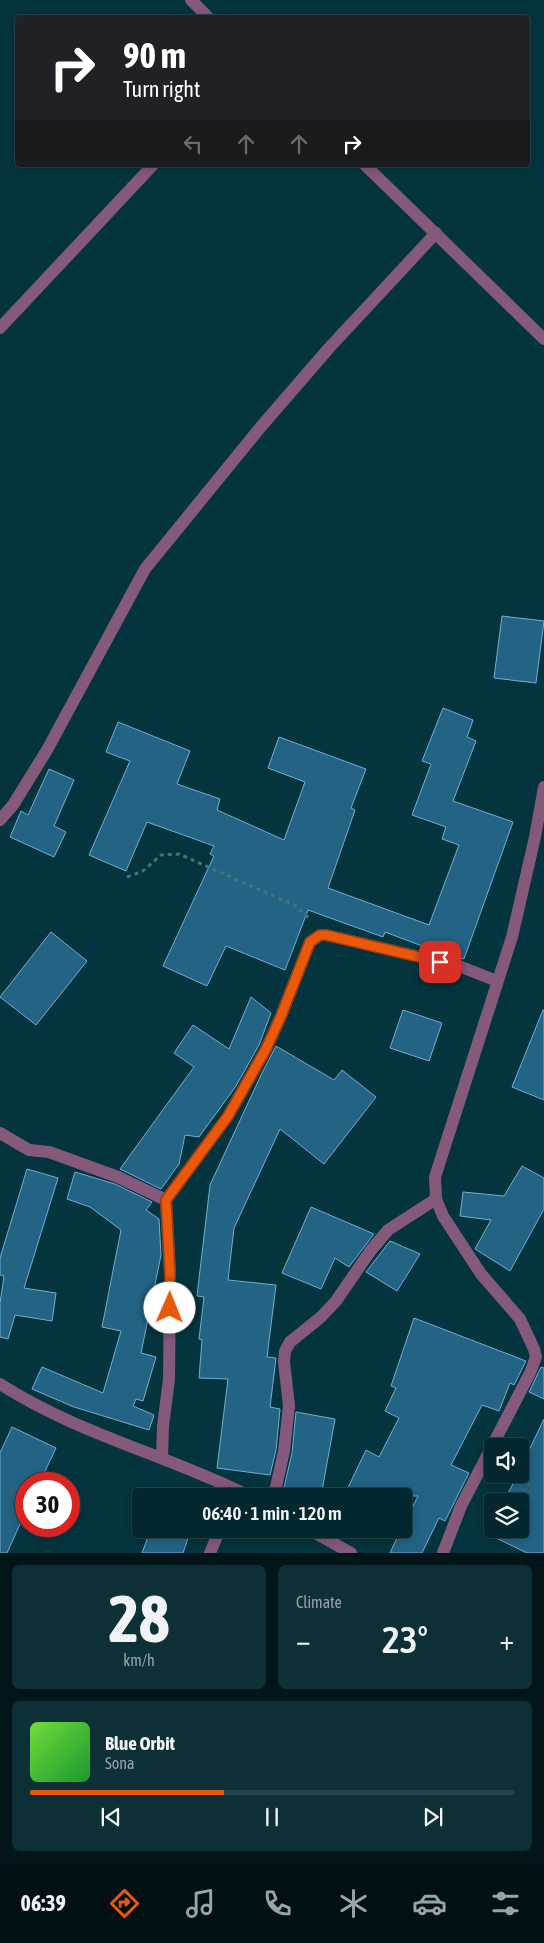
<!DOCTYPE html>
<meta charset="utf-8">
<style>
body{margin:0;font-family:"Asap Condensed",sans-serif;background:#0d2f36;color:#f1f3f6;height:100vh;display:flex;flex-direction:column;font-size:19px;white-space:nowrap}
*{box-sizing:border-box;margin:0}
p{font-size:16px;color:#97a5aa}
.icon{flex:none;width:28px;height:28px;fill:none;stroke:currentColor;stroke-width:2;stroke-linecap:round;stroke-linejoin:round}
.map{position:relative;height:1553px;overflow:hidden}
.sheet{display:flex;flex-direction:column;gap:12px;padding:12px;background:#021519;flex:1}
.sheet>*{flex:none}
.banner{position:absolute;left:15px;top:15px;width:515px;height:152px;border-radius:5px;box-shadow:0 2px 12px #0003,0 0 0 1px #24444a;background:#202124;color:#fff;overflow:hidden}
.fabs{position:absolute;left:484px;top:1438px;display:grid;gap:10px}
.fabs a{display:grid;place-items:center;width:45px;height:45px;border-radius:5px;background:#03272e;box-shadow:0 2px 12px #0003,0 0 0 1px #24444a;font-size:25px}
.speed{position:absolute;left:15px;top:1472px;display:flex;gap:10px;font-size:25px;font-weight:700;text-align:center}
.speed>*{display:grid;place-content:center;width:65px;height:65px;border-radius:50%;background:#03272e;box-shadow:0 2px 12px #0003,0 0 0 1px #24444a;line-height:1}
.speed .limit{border:8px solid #d22;background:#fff;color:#111}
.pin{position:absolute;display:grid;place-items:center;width:42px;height:42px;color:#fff;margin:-21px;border-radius:10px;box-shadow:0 2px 8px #0006}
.me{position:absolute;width:55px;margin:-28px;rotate:1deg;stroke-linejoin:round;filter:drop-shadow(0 0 4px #0008)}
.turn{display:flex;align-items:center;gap:18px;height:105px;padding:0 25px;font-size:22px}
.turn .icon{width:65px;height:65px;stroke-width:2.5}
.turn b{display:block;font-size:35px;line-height:42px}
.lanes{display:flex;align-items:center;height:48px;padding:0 25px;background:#0003;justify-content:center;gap:25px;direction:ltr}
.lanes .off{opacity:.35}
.big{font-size:38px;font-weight:600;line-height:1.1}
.sheet .card{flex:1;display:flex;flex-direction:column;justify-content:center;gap:8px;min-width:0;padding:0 18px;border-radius:8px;background:#0d2f36}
.sheet .dial{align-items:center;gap:0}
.dial b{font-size:65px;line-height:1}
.song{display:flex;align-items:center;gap:15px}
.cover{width:60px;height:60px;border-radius:8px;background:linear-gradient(135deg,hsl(100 70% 55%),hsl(130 70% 35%))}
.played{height:5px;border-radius:2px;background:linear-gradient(90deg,#ea580c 40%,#24444a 40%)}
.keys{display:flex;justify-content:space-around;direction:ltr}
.heat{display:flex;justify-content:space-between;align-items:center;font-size:28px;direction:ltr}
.sheet .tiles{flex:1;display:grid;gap:12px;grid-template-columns:1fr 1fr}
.card:last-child{grid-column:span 2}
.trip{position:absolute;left:132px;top:1488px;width:280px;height:50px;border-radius:5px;background:#03272e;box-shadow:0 2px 12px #0003,0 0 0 1px #24444a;font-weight:600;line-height:50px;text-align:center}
.menu{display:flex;height:80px;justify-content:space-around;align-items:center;background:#011012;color:#97a5aa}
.menu .icon{width:35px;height:35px}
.menu .current{color:#ea580c}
.menu b{font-size:22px;color:#f1f3f6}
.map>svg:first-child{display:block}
</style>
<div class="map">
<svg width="544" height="1553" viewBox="0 0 544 1553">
<rect width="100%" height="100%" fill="#04343e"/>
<!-- building -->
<g fill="#236485" stroke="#70afd4">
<path d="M 502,616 L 544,621 L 536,683 L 494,678 Z"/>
<path d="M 443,708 L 473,720 L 467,737 L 476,741 L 453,801 L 513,822 L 464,959 L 446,955 L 385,932 L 383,937 L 308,910 L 285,970 L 226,946 L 207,986 L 163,966 L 214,856 L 210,854 L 214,846 L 147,822 L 126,871 L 89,855 L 130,761 L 106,752 L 118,722 L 190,751 L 177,784 L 220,799 L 217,810 L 284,840 L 305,782 L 268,768 L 279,737 L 366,769 L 351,808 L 355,810 L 328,888 L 429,925 L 459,845 L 442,839 L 446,827 L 412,815 L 431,764 L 422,761 Z"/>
<path d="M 49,769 L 74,780 L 54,826 L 66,832 L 54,857 L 10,837 L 21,811 L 28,815 Z"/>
<path d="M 51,932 L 87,961 L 36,1025 L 0,997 Z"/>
<path d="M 251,997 L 271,1013 L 259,1045 L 236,1086 L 199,1137 L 185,1135 L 179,1164 L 161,1189 L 120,1169 L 194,1067 L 174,1053 L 193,1025 L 229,1049 Z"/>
<path d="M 403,1010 L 442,1023 L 429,1061 L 390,1048 Z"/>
<path d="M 543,1010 L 544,1010 L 544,1100 L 512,1087 Z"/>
<path d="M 276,1046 L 334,1080 L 342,1070 L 376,1097 L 324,1164 L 280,1129 L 234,1228 L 228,1280 L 276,1285 L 267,1357 L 276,1358 L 270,1407 L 280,1409 L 276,1450 L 270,1475 L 217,1468 L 228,1379 L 199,1378 L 202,1340 L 199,1339 L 204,1297 L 197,1296 L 210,1185 L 262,1073 Z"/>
<path d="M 522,1166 L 544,1178 L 544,1209 L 510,1271 L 475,1249 L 491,1220 L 460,1216 L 463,1192 L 504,1196 Z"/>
<path d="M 27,1169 L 58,1178 L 24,1288 L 56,1293 L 52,1321 L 15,1315 L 8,1339 L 0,1337 L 0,1303 L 4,1276 L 0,1275 L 0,1258 Z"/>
<path d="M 75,1172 L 115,1184 L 152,1202 L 146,1210 L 159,1219 L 161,1255 L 141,1353 L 156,1357 L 143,1401 L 136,1399 L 133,1406 L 154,1415 L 149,1430 L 74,1407 L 32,1389 L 42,1367 L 103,1393 L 121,1331 L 102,1327 L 121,1230 L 90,1207 L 67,1199 Z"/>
<path d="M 311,1207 L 374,1234 L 349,1267 L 335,1258 L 321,1289 L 282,1273 Z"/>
<path d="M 390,1241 L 420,1254 L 397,1291 L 366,1272 Z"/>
<path d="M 414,1318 L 526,1361 L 514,1385 L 510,1383 L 499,1411 L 482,1405 L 451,1465 L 469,1473 L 445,1521 L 439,1518 L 422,1553 L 390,1553 L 401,1529 L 404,1529 L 404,1524 L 418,1496 L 344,1496 L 366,1450 L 379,1457 L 399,1418 L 385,1411 L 396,1388 L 391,1386 Z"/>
<path d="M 541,1367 L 544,1368 L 544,1399 L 529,1392 Z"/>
<path d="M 296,1412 L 335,1419 L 321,1496 L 282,1496 L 292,1453 Z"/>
<path d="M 544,1419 L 544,1553 L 527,1553 L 488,1534 L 492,1526 L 492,1529 L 520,1529 L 520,1501 L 504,1501 L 518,1474 L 520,1474 L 520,1469 Z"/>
<path d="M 12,1427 L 56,1448 L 39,1484 L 26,1484 L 26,1511 L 7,1553 L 0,1553 L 0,1453 Z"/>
<path d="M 151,1529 L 191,1529 L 183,1553 L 142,1553 Z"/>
</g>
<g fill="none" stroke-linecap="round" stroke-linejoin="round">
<!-- path -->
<path stroke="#47727b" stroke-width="3" stroke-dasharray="4 4" stroke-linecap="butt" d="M 127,877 L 143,871 L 161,855 L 179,854 L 294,905 L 309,918"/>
<!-- street -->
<g stroke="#85597b" stroke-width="12">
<path d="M 191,0 L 209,18"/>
<path d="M 365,165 L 544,339"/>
<path d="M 0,328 L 153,165"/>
<path d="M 0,820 L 13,805 L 47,750 L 145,569 L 259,429 L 329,348 L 436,233"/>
<path d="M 0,1133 L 29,1150 L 49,1152 L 118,1177 L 166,1200"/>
<path d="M 0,1384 C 78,1434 167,1455 249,1496"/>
<path d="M 162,1458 L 163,1426 L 169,1379 L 170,1273 L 166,1200 L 228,1116 L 266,1049 L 281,1016 L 310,942 L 320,935 L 326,935 L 459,966 L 497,981"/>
<path d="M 274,1496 L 284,1451 L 289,1406 L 284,1362 L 285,1351 L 290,1342 L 321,1317 L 336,1301 L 371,1250 L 388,1230 L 436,1199"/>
<path d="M 308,1529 L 351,1553"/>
<path d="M 210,1553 L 220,1529"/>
<path d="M 443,1553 L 461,1506 L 530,1373 L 536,1357 L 534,1349 L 520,1319 L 481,1274 L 443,1216 L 436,1199 L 435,1177 L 512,937 L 535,837 L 544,787"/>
</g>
</g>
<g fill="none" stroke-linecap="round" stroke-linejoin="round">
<defs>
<path id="route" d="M 170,1308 L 170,1273 L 166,1200 L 228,1116 L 266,1049 L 281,1016 L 310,942 L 320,935 L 326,935 L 440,962"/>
</defs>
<!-- route casing -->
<use href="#route" stroke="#983908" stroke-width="12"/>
<!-- route -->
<use href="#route" stroke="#ea580c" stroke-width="9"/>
</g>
</svg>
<div class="fabs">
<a><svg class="icon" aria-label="sound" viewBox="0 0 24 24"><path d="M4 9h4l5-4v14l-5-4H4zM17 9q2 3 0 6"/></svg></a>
<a><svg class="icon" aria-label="layers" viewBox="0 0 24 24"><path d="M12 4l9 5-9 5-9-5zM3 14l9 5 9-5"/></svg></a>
</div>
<div class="speed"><div class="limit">30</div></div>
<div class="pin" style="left:440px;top:962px;background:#d93025"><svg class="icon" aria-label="arrive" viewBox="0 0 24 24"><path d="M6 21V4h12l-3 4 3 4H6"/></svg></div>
<svg class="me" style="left:170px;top:1308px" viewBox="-20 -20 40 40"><circle r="19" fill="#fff"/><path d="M0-13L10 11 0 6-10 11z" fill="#ea580c"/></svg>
<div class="trip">06:40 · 1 min · 120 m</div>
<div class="banner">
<div class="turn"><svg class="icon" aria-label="right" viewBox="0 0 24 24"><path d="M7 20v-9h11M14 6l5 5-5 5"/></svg><div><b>90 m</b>Turn right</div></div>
<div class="lanes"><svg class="icon off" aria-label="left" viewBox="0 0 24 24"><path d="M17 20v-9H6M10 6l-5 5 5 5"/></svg><svg class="icon off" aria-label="ahead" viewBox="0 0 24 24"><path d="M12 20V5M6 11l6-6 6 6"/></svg><svg class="icon off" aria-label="ahead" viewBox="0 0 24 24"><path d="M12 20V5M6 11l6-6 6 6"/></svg><svg class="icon" aria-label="right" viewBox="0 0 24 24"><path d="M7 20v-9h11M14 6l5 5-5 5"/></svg></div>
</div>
</div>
<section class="sheet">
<div class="tiles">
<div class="card dial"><b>28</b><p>km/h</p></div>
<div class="card"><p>Climate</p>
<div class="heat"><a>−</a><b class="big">23°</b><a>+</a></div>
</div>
<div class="card">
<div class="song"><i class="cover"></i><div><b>Blue Orbit</b><p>Sona</p></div></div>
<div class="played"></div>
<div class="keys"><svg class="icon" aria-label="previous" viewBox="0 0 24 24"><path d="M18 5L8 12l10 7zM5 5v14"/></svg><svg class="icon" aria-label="pause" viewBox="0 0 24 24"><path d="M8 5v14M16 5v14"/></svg><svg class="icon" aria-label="next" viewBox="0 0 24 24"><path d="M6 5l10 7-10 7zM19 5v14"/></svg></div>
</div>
</div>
</section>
<nav class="menu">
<b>06:39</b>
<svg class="icon current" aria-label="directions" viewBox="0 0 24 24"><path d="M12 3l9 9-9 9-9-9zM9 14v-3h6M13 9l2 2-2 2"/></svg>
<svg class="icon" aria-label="music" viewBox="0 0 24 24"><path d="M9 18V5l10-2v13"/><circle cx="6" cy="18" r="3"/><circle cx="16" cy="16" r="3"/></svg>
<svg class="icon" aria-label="phone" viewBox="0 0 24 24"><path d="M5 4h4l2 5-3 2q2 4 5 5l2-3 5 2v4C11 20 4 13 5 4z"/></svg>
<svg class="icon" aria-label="climate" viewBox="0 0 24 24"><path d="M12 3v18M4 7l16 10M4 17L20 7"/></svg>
<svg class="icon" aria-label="car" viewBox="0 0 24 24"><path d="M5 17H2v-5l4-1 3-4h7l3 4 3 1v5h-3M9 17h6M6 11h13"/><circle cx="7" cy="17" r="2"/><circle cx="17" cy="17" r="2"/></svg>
<svg class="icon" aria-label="filters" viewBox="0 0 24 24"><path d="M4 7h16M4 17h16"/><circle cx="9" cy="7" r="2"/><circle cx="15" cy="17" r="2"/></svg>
</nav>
